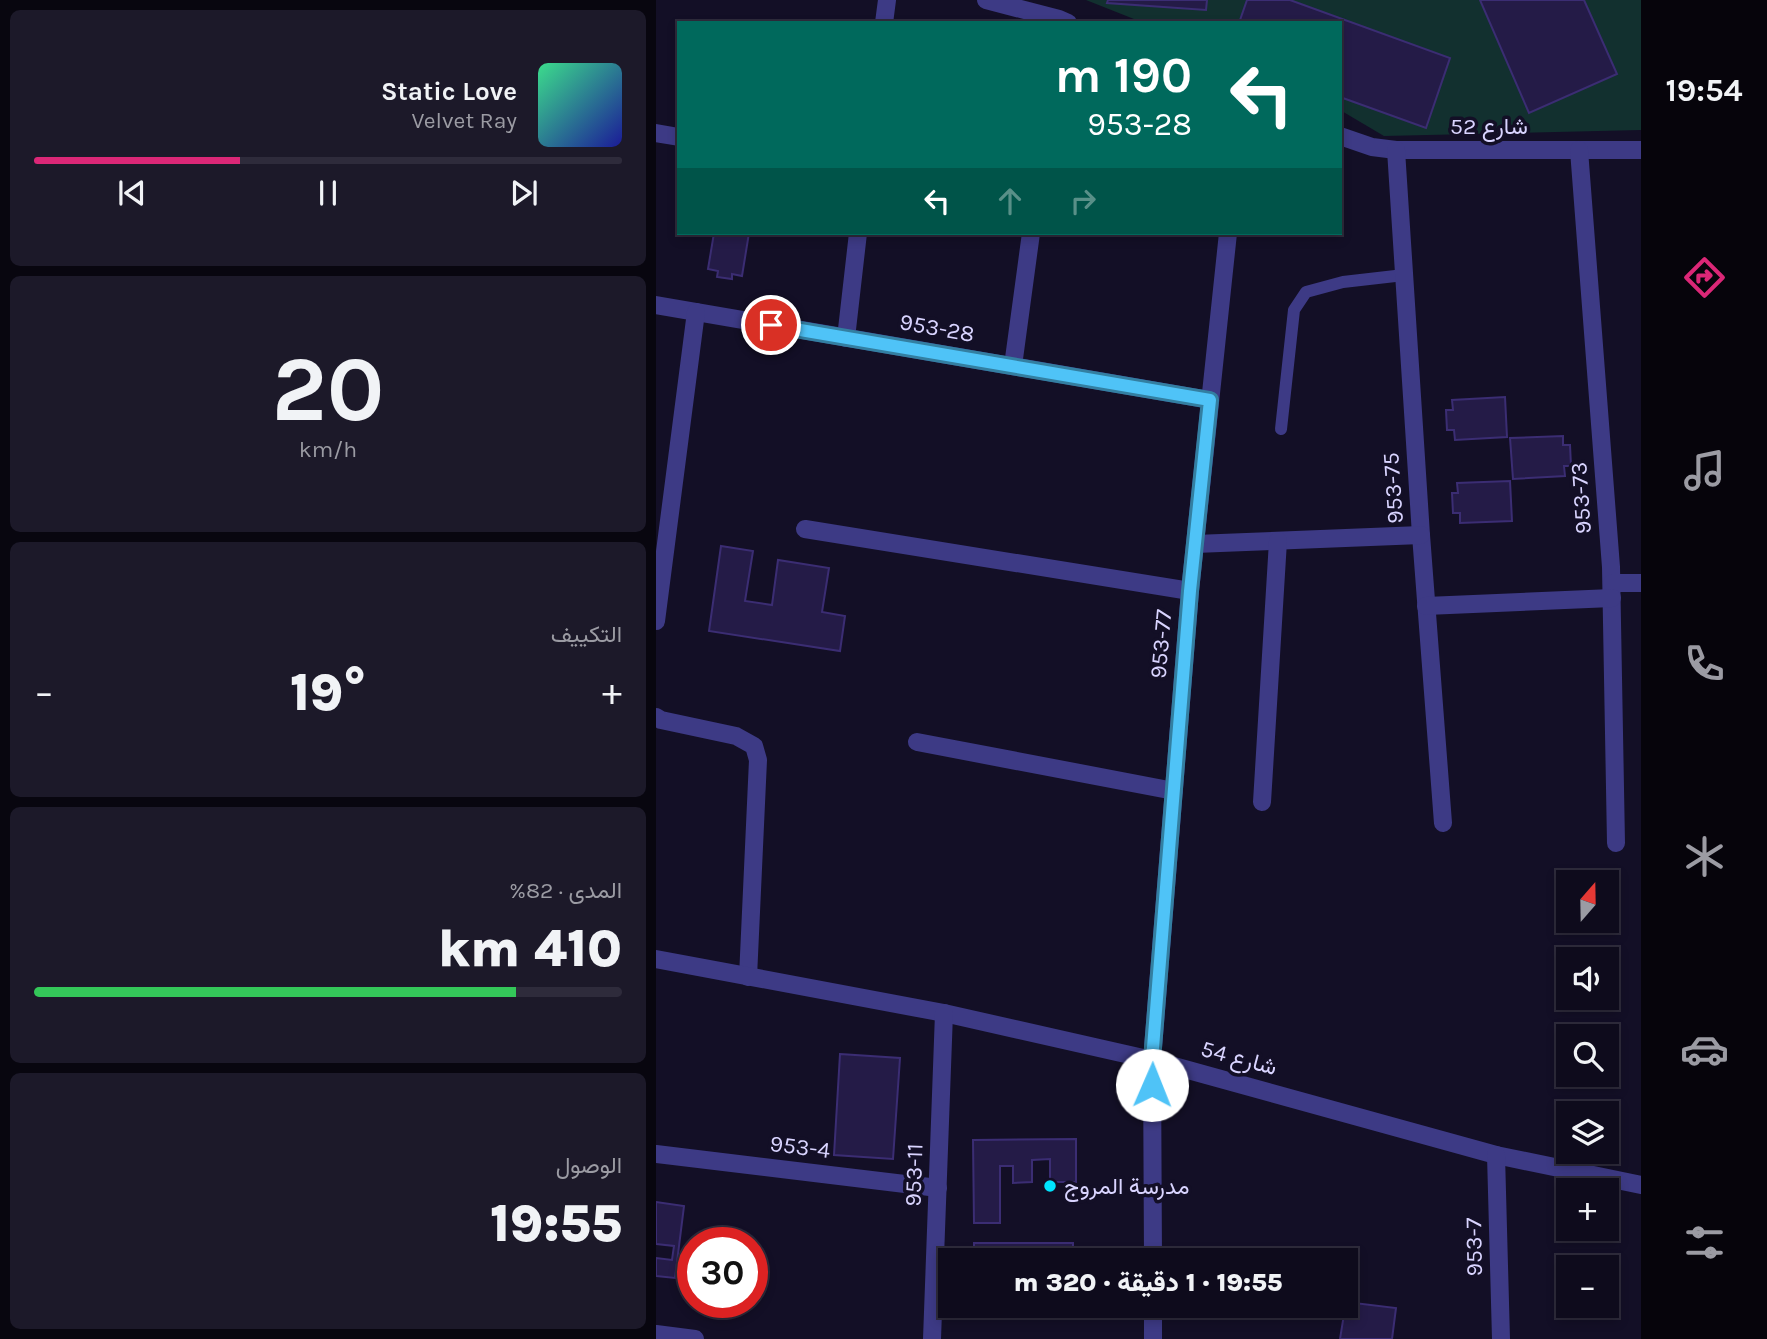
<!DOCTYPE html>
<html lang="ar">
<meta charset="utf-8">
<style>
body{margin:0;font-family:Karla,Vazirmatn,sans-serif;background:#1c1929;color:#f1f3f6;direction:rtl;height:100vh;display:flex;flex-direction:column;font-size:26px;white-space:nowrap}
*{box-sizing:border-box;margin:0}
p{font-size:23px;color:#9b9ba3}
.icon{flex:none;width:38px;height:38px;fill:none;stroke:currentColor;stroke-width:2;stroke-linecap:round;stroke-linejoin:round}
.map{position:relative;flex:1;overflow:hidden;direction:ltr}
.sheet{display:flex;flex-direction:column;gap:10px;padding:10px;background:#08060f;width:656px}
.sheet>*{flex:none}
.guide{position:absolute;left:21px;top:21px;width:665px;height:214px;border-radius:0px;box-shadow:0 4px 10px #0003,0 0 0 2px #2e2b3b;direction:rtl;background:#00695c;color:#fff;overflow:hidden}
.needle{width:46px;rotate:20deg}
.fabs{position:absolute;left:900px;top:870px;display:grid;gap:14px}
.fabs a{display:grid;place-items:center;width:63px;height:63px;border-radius:0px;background:#0e0b1c;box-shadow:0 4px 10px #0003,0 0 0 2px #2e2b3b;font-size:35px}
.speed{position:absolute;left:21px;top:1227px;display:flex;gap:14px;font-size:35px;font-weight:700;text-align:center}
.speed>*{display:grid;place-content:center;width:91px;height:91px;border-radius:50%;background:#0e0b1c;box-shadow:0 4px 10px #0003,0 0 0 2px #2e2b3b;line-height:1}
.speed .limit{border:10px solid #d22;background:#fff;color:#111}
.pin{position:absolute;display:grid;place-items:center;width:60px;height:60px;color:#fff;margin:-30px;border:4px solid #fff;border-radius:50%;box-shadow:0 2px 7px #0007}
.me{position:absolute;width:77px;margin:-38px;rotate:1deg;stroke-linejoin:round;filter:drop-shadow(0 0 5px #0008)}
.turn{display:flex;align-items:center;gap:24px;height:147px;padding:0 35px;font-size:32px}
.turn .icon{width:91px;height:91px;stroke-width:2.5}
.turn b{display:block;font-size:49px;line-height:60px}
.lanes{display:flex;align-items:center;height:66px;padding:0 35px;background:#0003;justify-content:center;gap:35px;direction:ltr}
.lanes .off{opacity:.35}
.big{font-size:52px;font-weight:800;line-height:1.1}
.sheet .card{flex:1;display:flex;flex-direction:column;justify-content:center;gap:10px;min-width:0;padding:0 24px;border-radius:10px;background:#1c1929}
.sheet .dial{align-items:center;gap:0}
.dial b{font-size:91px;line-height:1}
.song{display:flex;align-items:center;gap:21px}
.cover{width:84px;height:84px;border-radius:10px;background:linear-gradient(135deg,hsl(150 70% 55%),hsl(240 70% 35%))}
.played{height:7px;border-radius:4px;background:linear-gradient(90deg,#db2777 35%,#2e2b3b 35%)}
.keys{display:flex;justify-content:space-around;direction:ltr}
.heat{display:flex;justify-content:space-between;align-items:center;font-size:38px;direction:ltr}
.charge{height:10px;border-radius:5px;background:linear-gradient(90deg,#34c759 82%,#2e2b3b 0)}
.trip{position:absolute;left:282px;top:1248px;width:420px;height:70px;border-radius:0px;background:#0e0b1c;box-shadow:0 4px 10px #0003,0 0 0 2px #2e2b3b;font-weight:800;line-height:70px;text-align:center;direction:rtl}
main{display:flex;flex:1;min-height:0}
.menu{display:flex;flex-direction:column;width:126px;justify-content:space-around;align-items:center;background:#06040b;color:#9b9ba3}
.menu .icon{width:49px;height:49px}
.menu .selected{color:#db2777}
.menu b{font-size:32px;color:#f1f3f6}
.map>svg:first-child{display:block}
</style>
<main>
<nav class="menu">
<b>19:54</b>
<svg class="icon selected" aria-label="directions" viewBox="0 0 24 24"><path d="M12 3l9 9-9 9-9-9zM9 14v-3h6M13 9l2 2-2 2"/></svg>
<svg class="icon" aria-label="music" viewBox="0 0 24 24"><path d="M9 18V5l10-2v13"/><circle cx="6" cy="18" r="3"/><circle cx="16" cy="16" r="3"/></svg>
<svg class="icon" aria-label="phone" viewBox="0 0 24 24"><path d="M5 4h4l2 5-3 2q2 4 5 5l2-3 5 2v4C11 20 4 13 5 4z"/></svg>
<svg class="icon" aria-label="climate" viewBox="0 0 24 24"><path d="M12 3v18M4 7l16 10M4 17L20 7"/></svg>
<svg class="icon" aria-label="car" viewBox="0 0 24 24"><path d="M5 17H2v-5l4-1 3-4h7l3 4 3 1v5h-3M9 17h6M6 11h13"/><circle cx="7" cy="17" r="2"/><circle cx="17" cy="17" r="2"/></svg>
<svg class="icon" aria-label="filters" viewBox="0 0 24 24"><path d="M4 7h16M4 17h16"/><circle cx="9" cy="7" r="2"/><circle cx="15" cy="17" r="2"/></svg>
</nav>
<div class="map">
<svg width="985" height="1339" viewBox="0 0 985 1339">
<rect width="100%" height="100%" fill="#130f26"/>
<!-- green -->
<path fill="#12302f" d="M 430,0 L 985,0 L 985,130 L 728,136 L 684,110 L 684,23 L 488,23 Z"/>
<!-- building -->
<g fill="#241b47" stroke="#3b2d73" stroke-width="2">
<path d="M 452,0 L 551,0 L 550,10 L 451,3 Z"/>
<path d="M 591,0 L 634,0 L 794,58 L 770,128 L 684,97 L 684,23 L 583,23 Z"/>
<path d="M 824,0 L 928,0 L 961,74 L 873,113 Z"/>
<path d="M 58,233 L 93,233 L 86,276 L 76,274 L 76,279 L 61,277 L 62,271 L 52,269 Z"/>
<path d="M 849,397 L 851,437 L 799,440 L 798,430 L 791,430 L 790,410 L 797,410 L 796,400 Z"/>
<path d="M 907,436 L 907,445 L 914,445 L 915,466 L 908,466 L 909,476 L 857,479 L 854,438 Z"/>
<path d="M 854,481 L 856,521 L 804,523 L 804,513 L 797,513 L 796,493 L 802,493 L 801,483 Z"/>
<path d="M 65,546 L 97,551 L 89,601 L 116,605 L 122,560 L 173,568 L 166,612 L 189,616 L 184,651 L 53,631 Z"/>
<path d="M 184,1054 L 244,1058 L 237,1159 L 178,1155 Z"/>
<path d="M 420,1139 L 420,1182 L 394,1182 L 394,1159 L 376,1160 L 376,1182 L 357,1183 L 357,1166 L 344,1166 L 344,1223 L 318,1223 L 317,1140 Z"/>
<path d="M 0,1202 L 28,1206 L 19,1278 L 0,1276 L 0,1258 L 16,1260 L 18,1246 L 0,1244 Z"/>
<rect x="318" y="1243" width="99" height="17"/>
<path d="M 690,1302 L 740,1308 L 736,1339 L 684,1339 Z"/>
</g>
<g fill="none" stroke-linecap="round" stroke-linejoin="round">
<!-- service -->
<path stroke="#3d3a85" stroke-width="12" d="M 625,429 L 638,310 L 650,292 L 687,282 L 748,275"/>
<!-- minor -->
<g stroke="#3d3a85" stroke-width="18">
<path d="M 330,0 L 403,19 L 412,23"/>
<path d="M 228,23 L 231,0"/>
<path d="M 0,133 L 23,137"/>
<path d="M 684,136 L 716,147 L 740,150 L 985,150"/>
<path d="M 740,150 L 765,535 L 787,823"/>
<path d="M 923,150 L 955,567 L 960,843"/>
<path d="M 0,305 L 554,400"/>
<path d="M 190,338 L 202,233"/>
<path d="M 357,366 L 375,233"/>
<path d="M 149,529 L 534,591"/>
<path d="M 539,544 L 765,535"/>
<path d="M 956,583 L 985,583"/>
<path d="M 770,606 L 956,598"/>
<path d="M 0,621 L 40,312"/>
<path d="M 0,717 L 5,720 L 80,736 L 98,746 L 102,760 L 92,977"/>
<path d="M 261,742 L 518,791"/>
<path d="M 606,802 L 622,541"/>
<path d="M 0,959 L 288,1013 L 496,1060 L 840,1155 L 985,1185"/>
<path d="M 0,1154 L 282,1188"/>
<path d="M 840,1155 L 845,1339"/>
<path d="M 497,1260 L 496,1060 L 534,591 L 572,233"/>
<path d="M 497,1306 L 497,1339"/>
<path d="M 0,1334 L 39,1339"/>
<path d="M 276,1339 L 288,1013"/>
</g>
</g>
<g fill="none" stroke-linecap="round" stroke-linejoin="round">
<defs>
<path id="route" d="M 115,325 L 554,400 L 534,591 L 496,1060 L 496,1085"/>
</defs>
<!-- route casing -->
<use href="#route" stroke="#337fa1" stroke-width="18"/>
<!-- route -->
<use href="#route" stroke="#4fc3f7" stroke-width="12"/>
</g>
<!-- markers -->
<circle fill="#00e5ff" stroke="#130f26" stroke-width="2.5" cx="394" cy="1186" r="7"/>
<g text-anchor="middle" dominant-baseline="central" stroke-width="7" stroke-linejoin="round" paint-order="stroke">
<!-- street labels -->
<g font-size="23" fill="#d9d4ff" stroke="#130f26">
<text x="833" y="126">شارع 52</text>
<text transform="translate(281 328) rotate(10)">953-28</text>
<text transform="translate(737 488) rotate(-94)">953-75</text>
<text transform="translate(925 498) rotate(-94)">953-73</text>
<text transform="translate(505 644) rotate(-85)">953-77</text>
<text transform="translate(583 1058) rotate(15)">شارع 54</text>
<text transform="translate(144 1147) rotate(7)">953-4</text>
<text transform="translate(258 1175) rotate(-88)">953-11</text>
<text transform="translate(818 1247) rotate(-91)">953-7</text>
</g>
<!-- poi labels -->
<g font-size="23" fill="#d9d4ff" stroke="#130f26" text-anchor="start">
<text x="408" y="1186">مدرسة المروج</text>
</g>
</g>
</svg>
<div class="fabs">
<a><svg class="needle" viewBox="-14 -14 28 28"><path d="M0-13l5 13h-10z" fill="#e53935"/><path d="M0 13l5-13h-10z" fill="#9b9ba3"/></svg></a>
<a><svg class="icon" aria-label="sound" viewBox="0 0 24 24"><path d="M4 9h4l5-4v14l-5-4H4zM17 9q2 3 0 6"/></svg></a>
<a><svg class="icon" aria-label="search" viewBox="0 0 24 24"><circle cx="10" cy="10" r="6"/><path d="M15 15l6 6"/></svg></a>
<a><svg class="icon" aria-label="layers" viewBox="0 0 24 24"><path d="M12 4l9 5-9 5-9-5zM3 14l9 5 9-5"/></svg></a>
<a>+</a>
<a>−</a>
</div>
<div class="speed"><div class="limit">30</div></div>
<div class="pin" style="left:115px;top:325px;background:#d93025"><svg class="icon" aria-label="arrive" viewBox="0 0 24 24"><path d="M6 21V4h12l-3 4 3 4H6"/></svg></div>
<svg class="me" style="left:496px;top:1085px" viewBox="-20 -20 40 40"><circle r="19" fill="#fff"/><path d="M0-13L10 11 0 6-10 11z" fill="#4fc3f7"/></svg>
<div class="trip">19:55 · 1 دقيقة · 320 m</div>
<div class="guide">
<div class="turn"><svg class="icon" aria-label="left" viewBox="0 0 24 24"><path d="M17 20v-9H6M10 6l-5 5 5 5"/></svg><div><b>190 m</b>953-28</div></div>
<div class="lanes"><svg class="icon" aria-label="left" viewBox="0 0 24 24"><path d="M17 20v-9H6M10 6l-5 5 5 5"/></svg><svg class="icon off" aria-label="ahead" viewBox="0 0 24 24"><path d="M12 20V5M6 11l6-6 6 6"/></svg><svg class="icon off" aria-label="right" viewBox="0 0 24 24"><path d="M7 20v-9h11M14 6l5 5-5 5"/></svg></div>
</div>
</div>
<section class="sheet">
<div class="card">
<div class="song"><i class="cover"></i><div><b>Static Love</b><p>Velvet Ray</p></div></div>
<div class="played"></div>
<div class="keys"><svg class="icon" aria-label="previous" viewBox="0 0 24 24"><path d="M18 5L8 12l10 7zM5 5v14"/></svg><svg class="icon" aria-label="pause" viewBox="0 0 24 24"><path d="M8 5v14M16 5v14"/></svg><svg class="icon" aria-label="next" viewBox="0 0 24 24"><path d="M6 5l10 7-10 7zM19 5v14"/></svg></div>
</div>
<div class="card dial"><b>20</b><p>km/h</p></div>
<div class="card"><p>التكييف</p>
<div class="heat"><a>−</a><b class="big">19°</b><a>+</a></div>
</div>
<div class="card"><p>المدى · 82%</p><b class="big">410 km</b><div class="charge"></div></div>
<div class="card"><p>الوصول</p><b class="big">19:55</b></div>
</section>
</main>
